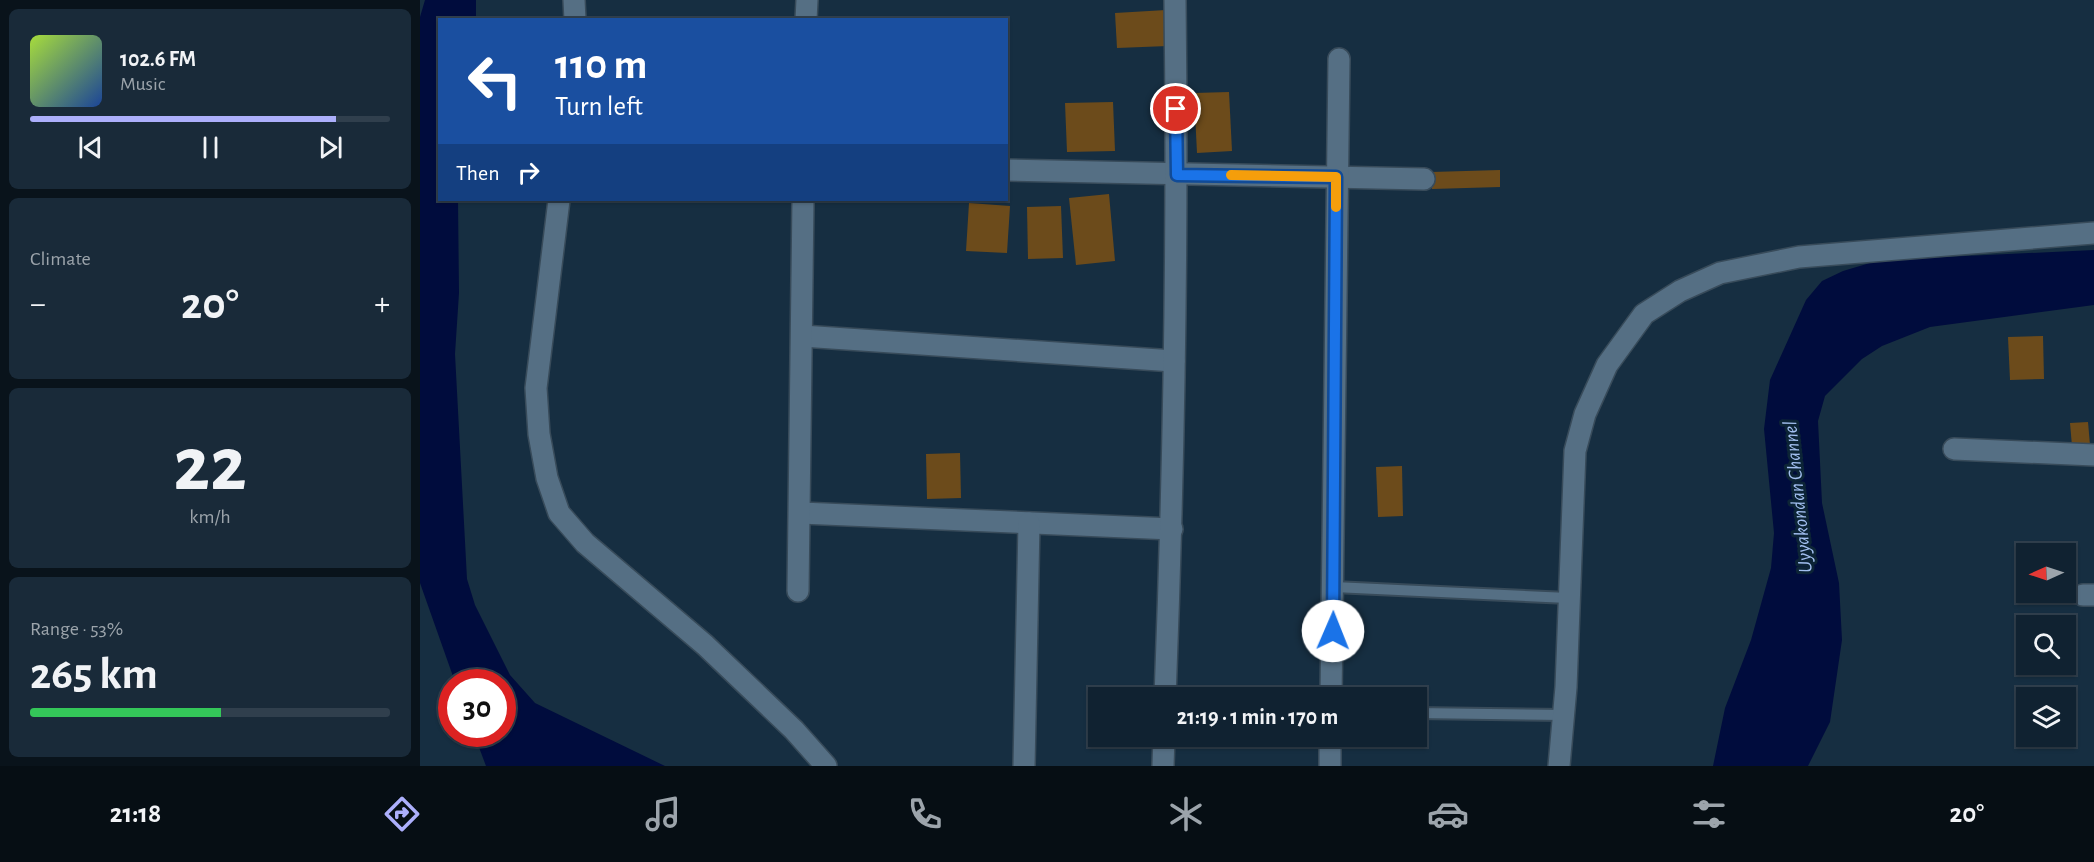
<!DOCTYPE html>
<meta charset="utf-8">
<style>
body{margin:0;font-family:"Alegreya Sans",sans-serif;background:#192a39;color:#f1f3f6;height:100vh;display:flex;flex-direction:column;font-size:22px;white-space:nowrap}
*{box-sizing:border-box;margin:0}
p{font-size:20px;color:#9ca4ab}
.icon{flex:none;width:33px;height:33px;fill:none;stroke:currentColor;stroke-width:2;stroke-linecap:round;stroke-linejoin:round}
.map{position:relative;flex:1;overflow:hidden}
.drawer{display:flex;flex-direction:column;gap:9px;padding:9px;background:#09131b;width:420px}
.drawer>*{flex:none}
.guide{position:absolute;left:18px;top:18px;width:570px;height:183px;border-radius:0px;box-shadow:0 2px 4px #0004,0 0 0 2px #303f4d;background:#1a4fa0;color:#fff;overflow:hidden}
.needle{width:39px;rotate:267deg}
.fabs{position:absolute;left:1596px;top:543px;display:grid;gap:12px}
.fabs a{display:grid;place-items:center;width:60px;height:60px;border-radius:0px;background:#102231;box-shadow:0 2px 4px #0004,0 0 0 2px #303f4d;font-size:30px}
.speed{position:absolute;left:18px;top:669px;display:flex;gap:12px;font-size:30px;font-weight:700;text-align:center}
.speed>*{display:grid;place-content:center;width:78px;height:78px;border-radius:50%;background:#102231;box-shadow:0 2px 4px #0004,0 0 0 2px #303f4d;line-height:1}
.speed .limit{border:9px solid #d22;background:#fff;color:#111}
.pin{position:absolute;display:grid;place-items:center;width:51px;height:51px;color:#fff;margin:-26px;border:3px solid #fff;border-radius:50%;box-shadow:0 2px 6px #0007}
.me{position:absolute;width:66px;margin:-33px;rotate:1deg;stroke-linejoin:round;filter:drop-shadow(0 0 4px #0008)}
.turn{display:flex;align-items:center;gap:21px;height:126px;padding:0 18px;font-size:27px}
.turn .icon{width:78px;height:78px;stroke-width:2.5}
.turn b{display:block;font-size:42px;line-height:51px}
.then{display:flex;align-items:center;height:57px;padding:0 18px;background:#0003;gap:12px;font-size:22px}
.big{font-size:45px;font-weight:600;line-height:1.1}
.drawer .tile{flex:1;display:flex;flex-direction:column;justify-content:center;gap:9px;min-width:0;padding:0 21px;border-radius:9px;background:#192a39}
.drawer .dial{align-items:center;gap:0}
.dial b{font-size:78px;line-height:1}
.song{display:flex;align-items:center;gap:18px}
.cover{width:72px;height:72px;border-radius:9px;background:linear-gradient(135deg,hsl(80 70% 55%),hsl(220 70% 35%))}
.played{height:6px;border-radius:3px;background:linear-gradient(90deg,#acaffb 85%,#303f4d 85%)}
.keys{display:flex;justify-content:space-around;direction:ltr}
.heat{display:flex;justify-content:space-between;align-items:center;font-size:33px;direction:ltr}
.charge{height:9px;border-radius:4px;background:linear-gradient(90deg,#34c759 53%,#303f4d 0)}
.trip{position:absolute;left:668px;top:687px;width:339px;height:60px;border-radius:0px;background:#102231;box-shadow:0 2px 4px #0004,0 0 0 2px #303f4d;font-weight:600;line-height:60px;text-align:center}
.tab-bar{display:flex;height:96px;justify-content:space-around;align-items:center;background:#060e14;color:#9ca4ab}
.tab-bar .icon{width:42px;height:42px}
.tab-bar .on{color:#acaffb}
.tab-bar b{font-size:27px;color:#f1f3f6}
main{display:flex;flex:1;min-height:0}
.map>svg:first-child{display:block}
</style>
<main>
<section class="drawer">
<div class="tile">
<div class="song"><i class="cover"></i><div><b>102.6 FM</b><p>Music</p></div></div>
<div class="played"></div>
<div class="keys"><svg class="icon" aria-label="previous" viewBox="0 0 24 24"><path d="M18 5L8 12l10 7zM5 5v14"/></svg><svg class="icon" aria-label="pause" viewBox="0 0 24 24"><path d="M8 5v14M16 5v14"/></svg><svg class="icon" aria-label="next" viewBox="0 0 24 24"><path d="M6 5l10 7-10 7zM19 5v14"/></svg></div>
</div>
<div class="tile"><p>Climate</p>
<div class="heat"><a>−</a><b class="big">20°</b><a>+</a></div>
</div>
<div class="tile dial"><b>22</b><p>km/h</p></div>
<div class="tile"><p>Range · 53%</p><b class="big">265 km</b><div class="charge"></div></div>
</section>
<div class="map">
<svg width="1674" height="766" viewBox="0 0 1674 766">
<rect width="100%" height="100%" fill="#162e41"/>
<!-- water -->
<g fill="#000c3d">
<path d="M 5,0 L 56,0 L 56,19 L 20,20 L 20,200 L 38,200 L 39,293 L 35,354 L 47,579 L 55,605 L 90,675 L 115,703 L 245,766 L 66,766 L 54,734 L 82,734 L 82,682 L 35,682 L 0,583 L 0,17 Z"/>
<path d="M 1674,250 L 1674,305 L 1510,327 L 1462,346 L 1442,359 L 1405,396 L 1398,421 L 1402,503 L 1419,583 L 1422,640 L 1410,722 L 1388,766 L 1293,766 L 1305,708 L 1331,640 L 1351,568 L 1354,533 L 1344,429 L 1350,380 L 1386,300 L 1402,281 L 1423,271 L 1460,260 Z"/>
</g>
<!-- building -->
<g fill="#6c4b1b">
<path d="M 746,10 L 748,46 L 697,48 L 695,13 Z"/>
<path d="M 809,92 L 812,151 L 777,153 L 774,93 Z"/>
<path d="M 693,102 L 695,151 L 647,152 L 645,103 Z"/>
<path d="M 1080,170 L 1080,187 L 1012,189 L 1011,172 Z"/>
<path d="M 689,194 L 695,261 L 656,265 L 649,198 Z"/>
<path d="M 549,203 L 590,206 L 587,253 L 546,251 Z"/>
<path d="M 641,206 L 643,258 L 608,259 L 607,207 Z"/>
<path d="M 1623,336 L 1624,379 L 1590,380 L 1588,337 Z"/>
<path d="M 1668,422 L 1670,445 L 1652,446 L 1650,423 Z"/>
<path d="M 540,453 L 541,498 L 507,499 L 506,454 Z"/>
<path d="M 982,466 L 983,516 L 958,517 L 956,467 Z"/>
</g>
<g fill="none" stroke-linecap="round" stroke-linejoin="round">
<defs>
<g id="lane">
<path d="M 914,587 L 1148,598"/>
<path d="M 996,713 L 1144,715"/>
</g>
<g id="street">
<path d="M 154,0 L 155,20"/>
<path d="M 386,20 L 387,0"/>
<path d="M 586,170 L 1004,179"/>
<path d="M 139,200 L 116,388 L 119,434 L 127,478 L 139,513 L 165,543 L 285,645 L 374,730 L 406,766"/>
<path d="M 382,336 L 754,361"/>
<path d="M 1534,449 L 1674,455"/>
<path d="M 381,513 L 752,529"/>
<path d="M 378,591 L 383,200"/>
<path d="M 1663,595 L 1674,595"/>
<path d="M 745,698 C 754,465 758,233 755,0"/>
<path d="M 911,698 L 919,59"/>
<path d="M 604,766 L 609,523"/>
<path d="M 743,766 L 744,736"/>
<path d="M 910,766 L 910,736"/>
<path d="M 1139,766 L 1146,687 L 1155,451 L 1165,414 L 1187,365 L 1224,314 L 1260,291 L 1300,273 L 1379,257 L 1674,233"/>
</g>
</defs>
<!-- lane casing -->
<use href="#lane" stroke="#384b5a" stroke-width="14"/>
<!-- street casing -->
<use href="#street" stroke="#384b5a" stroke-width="24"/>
<!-- lane -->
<use href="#lane" stroke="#556f84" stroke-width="10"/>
<!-- street -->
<use href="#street" stroke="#556f84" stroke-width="21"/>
</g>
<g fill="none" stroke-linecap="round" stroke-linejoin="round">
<defs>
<path id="route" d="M 756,109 L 757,175 L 916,177 L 913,631"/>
</defs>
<!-- route casing -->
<use href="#route" stroke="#114b97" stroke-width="15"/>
<!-- route -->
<use href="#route" stroke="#1a73e8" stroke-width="10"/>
<!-- slow -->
<path stroke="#f59e0b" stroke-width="10" d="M 811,175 L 916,177 L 916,207"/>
</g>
<g text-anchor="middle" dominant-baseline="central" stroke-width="6" stroke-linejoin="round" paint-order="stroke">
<!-- water labels -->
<g font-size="20" font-style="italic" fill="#a2bff0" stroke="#0c2436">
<text transform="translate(1378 497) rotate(-96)">Uyyakondan Channel</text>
</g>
</g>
</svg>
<div class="fabs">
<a><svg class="needle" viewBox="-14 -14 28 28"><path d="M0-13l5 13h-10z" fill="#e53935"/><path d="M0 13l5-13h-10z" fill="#9ca4ab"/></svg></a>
<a><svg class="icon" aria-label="search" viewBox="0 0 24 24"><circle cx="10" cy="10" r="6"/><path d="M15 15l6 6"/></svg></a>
<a><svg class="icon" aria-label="layers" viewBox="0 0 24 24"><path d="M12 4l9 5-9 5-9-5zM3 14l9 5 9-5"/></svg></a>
</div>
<div class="speed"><div class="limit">30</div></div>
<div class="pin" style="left:756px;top:109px;background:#d93025"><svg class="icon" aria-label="arrive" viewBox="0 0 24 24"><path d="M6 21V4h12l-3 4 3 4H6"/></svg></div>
<svg class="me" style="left:913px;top:631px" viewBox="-20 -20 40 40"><circle r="19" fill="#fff"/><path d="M0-13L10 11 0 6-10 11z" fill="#1a73e8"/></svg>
<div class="trip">21:19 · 1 min · 170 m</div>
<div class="guide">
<div class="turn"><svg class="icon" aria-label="left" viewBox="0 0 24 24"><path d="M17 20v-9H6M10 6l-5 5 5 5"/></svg><div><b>110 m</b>Turn left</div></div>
<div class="then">Then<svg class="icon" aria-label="right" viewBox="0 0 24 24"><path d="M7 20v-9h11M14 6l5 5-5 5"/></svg></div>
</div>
</div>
</main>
<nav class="tab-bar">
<b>21:18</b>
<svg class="icon on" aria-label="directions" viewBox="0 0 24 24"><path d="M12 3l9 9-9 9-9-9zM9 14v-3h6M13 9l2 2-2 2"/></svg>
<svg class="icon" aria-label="music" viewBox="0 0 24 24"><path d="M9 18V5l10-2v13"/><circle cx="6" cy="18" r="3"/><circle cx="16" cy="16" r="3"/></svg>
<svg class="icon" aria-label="phone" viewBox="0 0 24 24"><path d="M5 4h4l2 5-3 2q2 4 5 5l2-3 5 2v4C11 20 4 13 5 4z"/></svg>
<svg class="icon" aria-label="climate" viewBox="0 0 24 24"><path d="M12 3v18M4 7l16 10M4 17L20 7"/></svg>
<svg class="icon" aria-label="car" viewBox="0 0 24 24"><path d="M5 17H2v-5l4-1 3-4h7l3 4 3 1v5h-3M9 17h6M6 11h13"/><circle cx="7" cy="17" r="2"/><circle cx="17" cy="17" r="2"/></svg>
<svg class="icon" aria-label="filters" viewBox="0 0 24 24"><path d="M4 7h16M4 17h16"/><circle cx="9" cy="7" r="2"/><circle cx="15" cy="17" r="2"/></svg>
<b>20°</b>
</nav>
